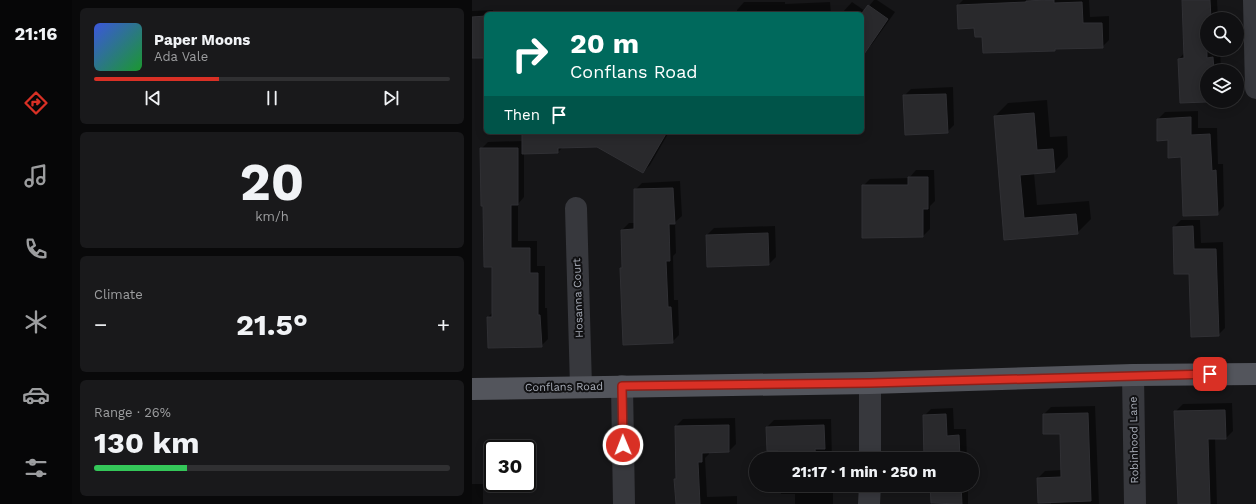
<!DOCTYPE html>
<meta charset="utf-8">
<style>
body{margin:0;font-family:"Work Sans",sans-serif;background:#19191b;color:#f1f3f6;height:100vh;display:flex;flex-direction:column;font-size:15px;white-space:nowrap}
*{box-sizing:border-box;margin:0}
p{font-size:13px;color:#9c9d9f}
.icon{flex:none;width:22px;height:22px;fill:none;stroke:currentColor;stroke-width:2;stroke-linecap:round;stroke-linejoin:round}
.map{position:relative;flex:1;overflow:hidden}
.details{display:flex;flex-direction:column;gap:8px;padding:8px;background:#09090a;width:400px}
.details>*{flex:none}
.banner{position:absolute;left:12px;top:12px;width:380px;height:122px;border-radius:6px;box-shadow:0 2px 10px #0003,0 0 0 1px #303032;background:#00695c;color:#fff;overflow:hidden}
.controls{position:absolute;left:728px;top:12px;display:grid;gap:8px}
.controls a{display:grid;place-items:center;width:44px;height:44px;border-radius:50%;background:#101012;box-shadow:0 2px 10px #0003,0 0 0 1px #303032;font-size:20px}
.speed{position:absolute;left:12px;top:440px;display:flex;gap:8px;font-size:20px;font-weight:700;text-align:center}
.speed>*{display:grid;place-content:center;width:52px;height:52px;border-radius:50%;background:#101012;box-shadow:0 2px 10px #0003,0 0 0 1px #303032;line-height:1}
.speed .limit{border:2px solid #111;border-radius:6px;background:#fff;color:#111}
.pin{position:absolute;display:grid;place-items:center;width:34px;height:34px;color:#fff;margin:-17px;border-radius:8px;box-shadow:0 2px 6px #0006}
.me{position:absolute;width:44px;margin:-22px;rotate:359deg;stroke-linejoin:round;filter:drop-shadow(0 0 3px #0008)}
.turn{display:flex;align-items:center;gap:14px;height:84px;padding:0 20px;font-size:18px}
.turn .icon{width:52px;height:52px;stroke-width:2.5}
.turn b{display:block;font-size:28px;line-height:34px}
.then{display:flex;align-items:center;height:38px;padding:0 20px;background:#0003;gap:8px;font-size:15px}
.big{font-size:30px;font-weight:700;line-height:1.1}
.details .tile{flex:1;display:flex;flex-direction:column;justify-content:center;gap:6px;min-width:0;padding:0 14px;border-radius:6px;background:#19191b}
.details .dial{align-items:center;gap:0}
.dial b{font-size:52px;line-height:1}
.song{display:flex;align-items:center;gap:12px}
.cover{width:48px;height:48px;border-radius:6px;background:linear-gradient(135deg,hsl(230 70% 55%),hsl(130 70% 35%))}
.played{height:4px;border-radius:2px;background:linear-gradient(90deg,#d93025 35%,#303032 35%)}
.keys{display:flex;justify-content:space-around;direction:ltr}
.heat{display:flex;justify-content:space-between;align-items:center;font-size:22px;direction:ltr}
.charge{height:6px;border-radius:3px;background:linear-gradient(90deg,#34c759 26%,#303032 0)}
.trip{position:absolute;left:277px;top:452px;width:230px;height:40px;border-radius:20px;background:#101012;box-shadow:0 2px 10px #0003,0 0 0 1px #303032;font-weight:700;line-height:40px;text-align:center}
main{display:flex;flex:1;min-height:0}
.menu{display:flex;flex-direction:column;width:72px;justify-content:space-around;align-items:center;background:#060607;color:#9c9d9f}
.menu .icon{width:28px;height:28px}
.menu .current{color:#d93025}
.menu b{font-size:18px;color:#f1f3f6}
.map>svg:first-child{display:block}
</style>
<main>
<nav class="menu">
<b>21:16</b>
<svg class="icon current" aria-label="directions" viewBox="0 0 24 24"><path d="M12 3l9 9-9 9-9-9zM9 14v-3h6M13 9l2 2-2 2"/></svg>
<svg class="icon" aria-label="music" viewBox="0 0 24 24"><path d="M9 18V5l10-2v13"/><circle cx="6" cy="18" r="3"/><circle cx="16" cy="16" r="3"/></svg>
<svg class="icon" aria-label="phone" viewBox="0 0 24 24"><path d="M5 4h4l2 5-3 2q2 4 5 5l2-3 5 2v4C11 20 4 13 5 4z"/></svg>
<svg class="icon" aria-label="climate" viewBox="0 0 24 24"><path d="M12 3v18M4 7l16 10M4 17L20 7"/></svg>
<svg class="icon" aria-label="car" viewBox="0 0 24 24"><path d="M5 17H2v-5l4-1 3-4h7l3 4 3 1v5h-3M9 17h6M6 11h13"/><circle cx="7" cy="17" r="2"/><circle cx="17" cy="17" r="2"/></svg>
<svg class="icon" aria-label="filters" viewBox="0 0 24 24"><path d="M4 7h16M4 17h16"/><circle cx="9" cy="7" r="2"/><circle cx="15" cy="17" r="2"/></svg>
</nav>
<section class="details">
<div class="tile">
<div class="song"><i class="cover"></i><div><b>Paper Moons</b><p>Ada Vale</p></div></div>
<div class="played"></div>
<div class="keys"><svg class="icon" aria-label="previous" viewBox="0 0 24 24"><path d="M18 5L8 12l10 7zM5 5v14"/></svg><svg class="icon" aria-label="pause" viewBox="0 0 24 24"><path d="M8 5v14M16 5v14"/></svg><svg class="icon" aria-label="next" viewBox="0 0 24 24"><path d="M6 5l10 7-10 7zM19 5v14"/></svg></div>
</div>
<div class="tile dial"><b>20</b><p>km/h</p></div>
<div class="tile"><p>Climate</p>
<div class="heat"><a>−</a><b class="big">21.5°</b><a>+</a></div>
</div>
<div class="tile"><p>Range · 26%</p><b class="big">130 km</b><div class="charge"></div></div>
</section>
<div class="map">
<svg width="784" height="504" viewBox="0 0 784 504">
<rect width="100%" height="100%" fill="#161618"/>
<!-- shadow -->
<g fill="#0007">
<path d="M 402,0 L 405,0 L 423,12 L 401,43 L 394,50 L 390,47 L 390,14 L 369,14 L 380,2 L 393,11 Z"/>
<path d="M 491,0 L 617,0 L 618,17 L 637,16 L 637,40 L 630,47 L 584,48 L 583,50 L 512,52 L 511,36 L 503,27 L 487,27 L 486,5 Z"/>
<path d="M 711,0 L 745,0 L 746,19 L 735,19 L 735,49 L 748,49 L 749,69 L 747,71 L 735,71 L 735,99 L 734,101 L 707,59 L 712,53 Z"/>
<path d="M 272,2 L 313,2 L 313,4 L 358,2 L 359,14 L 265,14 L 265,10 Z"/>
<path d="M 21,10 L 21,14 L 14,14 L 14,57 L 0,57 L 0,11 Z"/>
<path d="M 164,12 L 165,14 L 126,14 Z"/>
<path d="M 481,87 L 482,125 L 475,132 L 432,96 L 439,89 Z"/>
<path d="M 575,100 L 578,137 L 595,136 L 596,157 L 583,171 L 562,173 L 565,205 L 617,201 L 619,219 L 605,233 L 533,239 L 523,116 L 536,103 Z"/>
<path d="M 726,111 L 726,128 L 745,128 L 746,164 L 751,164 L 752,206 L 745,214 L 710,156 L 697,139 L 686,119 L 693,112 Z"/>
<path d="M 51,132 L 140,132 L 126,146 L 91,147 L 86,152 L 52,153 L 52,197 L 46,204 L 46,241 L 65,241 L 65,266 L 73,266 L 73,308 L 75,308 L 76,339 L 69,346 L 16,317 L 21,312 L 20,266 L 9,149 L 16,142 L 51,141 Z"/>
<path d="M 152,132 L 197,132 L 178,165 L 171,172 Z"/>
<path d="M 444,170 L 462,170 L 463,201 L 458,206 L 458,229 L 451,236 L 391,186 L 398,179 L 437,178 Z"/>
<path d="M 208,181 L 210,216 L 203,222 L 204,253 L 201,256 L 202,300 L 206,300 L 207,335 L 200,342 L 149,269 L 151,267 L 150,230 L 157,223 L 163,223 L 163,190 L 170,183 Z"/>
<path d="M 709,220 L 728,220 L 729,243 L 751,242 L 753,328 L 746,335 L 702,227 Z"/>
<path d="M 303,226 L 304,257 L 297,264 L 235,235 L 242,228 Z"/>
<path d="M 760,403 L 761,431 L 754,438 L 743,438 L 745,504 L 707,504 L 703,412 L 711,404 Z"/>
<path d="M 623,406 L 627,504 L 579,504 L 579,501 L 566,478 L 573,471 L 590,470 L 589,433 L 572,414 L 579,407 Z"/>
<path d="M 481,408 L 482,429 L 494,429 L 495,459 L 453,459 L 452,416 L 459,409 Z"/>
<path d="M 263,418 L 264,444 L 257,451 L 237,452 L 237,454 L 233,458 L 235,497 L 265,496 L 265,504 L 205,504 L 204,426 L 211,419 Z"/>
<path d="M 359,419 L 360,459 L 308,459 L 307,450 L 295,427 L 302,420 Z"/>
<rect x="0" y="484" width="11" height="20"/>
<path d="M 308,485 L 361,485 L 361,504 L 365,504 L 323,504 L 323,494 L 309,494 Z"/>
<path d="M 459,485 L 496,485 L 496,504 L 460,504 Z"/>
</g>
<!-- building -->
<g fill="#29292c" stroke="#303034">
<path d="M 574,0 L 582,0 L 582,3 L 610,2 L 611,23 L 630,23 L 631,48 L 583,49 L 583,51 L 511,53 L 510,37 L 503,37 L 502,28 L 486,29 L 485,5 L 554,2 L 554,1 Z"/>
<path d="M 710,0 L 738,0 L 739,19 L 735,19 L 735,58 L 741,57 L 742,71 L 735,71 L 735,78 L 733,78 L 734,102 L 708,103 L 706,59 L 712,58 Z"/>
<path d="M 396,5 L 416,19 L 390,57 L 390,13 Z"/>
<path d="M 14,16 L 14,58 L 0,58 L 0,17 Z"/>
<path d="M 474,94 L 476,133 L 433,135 L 431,95 Z"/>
<path d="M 562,113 L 565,150 L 581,149 L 583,172 L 548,175 L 552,218 L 604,214 L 606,234 L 532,240 L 522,116 Z"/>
<path d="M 719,117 L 719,135 L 738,134 L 740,171 L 744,170 L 746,215 L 711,216 L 709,157 L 696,158 L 696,140 L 685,141 L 685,119 Z"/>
<path d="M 50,132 L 195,132 L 171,173 L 125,147 L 86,148 L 86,153 L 50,154 Z"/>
<path d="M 8,148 L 46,148 L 46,205 L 39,205 L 39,248 L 58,248 L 58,273 L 66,273 L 66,315 L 68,315 L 70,347 L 16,348 L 15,317 L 20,317 L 20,267 L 12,267 L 11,206 L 9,206 Z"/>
<path d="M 436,177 L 456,177 L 456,209 L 451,209 L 451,237 L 390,238 L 390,185 L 436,185 Z"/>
<path d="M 201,188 L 203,224 L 197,224 L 198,261 L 194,261 L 196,307 L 199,307 L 201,343 L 151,345 L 148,268 L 150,268 L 149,230 L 162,229 L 162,189 Z"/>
<path d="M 721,226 L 722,249 L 744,249 L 747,336 L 719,337 L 717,274 L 702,274 L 701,227 Z"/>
<path d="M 296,233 L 297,265 L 235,267 L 234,235 Z"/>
<path d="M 753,410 L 754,439 L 736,439 L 738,504 L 706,504 L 702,411 Z"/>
<path d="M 616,413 L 619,501 L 566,503 L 565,478 L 589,477 L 588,434 L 571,434 L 571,414 Z"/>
<path d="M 474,414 L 475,436 L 487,435 L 488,459 L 452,459 L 451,415 Z"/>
<path d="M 257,425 L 257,452 L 230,453 L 230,462 L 226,462 L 228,504 L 204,504 L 202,479 L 204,479 L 203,426 Z"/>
<path d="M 352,425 L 353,449 L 343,449 L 344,459 L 307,459 L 306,451 L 295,451 L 294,427 Z"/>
<path d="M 458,485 L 489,485 L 490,504 L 459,503 Z"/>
</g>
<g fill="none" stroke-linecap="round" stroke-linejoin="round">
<!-- minor -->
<g stroke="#37383d" stroke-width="22">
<path d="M 782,0 L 784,88"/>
<path d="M 104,208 L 109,387"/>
<path d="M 661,375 L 663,504"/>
<path d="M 150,386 L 152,504"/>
<path d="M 398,459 L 398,383"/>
<path d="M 397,504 L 398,485"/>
</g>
<!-- major -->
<path stroke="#53555c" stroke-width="22" d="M 0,389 L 398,383 L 661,375 L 784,374"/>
</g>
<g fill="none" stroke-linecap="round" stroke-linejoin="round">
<defs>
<path id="route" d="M 151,445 L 150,386 L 398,383 L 738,374"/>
</defs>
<!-- route casing -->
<use href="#route" stroke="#8d1f18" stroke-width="10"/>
<!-- route -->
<use href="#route" stroke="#d93025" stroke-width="7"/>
</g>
<g text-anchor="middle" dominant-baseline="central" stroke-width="4" stroke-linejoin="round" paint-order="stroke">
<!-- street labels -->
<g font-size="11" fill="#a8adb8" stroke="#111113">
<text transform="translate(106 298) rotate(-92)">Hosanna Court</text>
<text transform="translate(92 387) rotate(-1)">Conflans Road</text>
<text transform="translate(662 440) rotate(-91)">Robinhood Lane</text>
</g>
</g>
</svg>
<div class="controls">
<a><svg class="icon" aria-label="search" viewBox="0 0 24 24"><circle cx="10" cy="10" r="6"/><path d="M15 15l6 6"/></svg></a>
<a><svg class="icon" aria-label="layers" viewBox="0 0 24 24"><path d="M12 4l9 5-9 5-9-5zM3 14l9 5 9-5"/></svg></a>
</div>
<div class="speed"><div class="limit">30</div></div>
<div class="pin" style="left:738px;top:374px;background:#d93025"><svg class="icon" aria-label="arrive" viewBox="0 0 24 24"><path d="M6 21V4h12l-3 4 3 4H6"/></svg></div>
<svg class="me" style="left:151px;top:445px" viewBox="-20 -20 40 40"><circle r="17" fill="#d93025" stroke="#fff" stroke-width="3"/><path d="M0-11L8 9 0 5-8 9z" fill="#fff"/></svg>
<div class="trip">21:17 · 1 min · 250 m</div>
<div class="banner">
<div class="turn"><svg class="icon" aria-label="right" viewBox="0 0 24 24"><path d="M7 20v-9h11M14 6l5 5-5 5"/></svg><div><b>20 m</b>Conflans Road</div></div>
<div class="then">Then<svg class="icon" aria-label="arrive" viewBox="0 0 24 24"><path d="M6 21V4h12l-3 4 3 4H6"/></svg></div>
</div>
</div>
</main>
